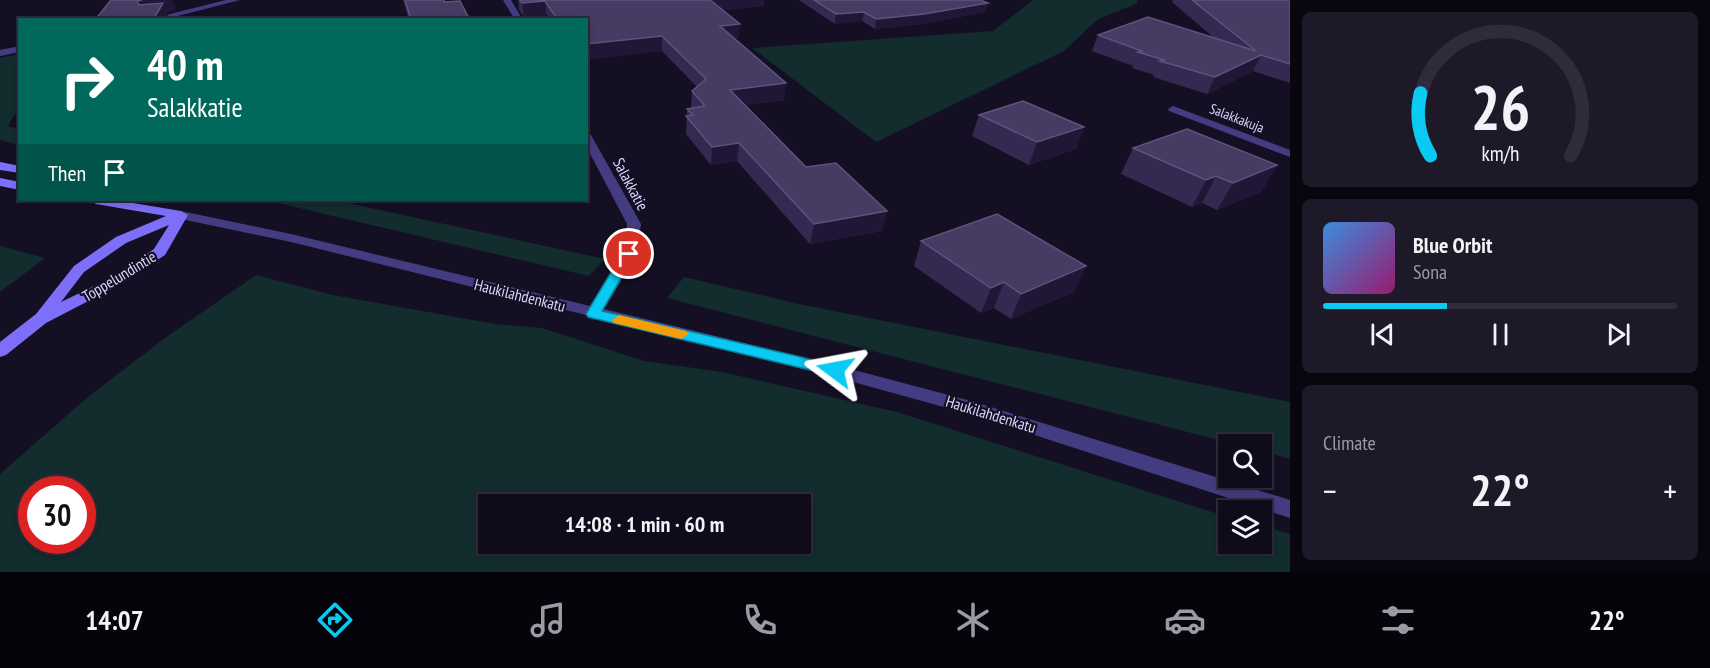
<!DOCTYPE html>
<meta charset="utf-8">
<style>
body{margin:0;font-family:"PT Sans Narrow",sans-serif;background:#1e1928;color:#f1f3f6;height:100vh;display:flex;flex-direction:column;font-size:22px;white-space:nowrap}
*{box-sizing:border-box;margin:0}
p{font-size:20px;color:#9c9ba3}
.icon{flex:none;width:33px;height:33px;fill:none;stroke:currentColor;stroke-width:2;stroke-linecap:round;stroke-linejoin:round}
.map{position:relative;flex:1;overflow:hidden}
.details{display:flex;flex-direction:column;gap:12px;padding:12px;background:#09060f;width:420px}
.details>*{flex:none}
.guide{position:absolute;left:18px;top:18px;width:570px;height:183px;border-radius:0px;box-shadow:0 3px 9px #0003,0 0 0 2px #302b3a;background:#00695c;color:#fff;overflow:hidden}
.controls{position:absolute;left:1218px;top:434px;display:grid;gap:12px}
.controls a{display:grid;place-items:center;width:54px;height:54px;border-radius:0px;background:#100b1b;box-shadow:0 3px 9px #0003,0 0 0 2px #302b3a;font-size:30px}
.speed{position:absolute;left:18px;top:476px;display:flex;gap:12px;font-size:30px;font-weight:700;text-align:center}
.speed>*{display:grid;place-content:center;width:78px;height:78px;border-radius:50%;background:#100b1b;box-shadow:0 3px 9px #0003,0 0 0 2px #302b3a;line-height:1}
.speed .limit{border:9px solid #d22;background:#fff;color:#111}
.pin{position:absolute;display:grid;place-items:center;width:51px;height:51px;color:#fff;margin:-26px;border:3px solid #fff;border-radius:50%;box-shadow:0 2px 6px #0007}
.me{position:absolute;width:66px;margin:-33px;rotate:283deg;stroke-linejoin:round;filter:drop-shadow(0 0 4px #0008)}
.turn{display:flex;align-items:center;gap:21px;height:126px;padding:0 30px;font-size:27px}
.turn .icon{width:78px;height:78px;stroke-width:2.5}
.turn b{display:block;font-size:42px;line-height:51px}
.then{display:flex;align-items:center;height:57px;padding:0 30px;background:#0003;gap:12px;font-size:22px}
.big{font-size:45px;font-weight:700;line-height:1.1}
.details .widget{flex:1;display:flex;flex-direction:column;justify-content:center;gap:9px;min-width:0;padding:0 21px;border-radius:9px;background:#1e1928}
.details .dial{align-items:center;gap:0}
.dial svg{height:156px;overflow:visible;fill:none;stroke:#302b3a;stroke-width:7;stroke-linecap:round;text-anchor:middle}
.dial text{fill:#f1f3f6;stroke:none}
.song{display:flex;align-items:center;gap:18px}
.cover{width:72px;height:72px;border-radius:9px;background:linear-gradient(135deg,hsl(210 70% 55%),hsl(320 70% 35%))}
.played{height:6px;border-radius:3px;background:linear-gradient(90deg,#0ac9f3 35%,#302b3a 35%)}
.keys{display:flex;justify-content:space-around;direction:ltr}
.heat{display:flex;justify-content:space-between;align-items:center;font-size:33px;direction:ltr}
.trip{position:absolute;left:478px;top:494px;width:333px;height:60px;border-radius:0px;background:#100b1b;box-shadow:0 3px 9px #0003,0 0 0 2px #302b3a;font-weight:700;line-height:60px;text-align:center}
.tabs{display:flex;height:96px;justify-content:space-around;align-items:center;background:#06040b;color:#9c9ba3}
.tabs .icon{width:42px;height:42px}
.tabs .selected{color:#0ac9f3}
.tabs b{font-size:27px;color:#f1f3f6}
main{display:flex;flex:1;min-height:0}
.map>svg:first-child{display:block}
</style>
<main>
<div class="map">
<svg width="1290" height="572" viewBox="0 0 1290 572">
<rect width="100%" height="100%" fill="#150f24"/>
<!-- green -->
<g fill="#132c2e" fill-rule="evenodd">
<path d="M 1033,0 L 1137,0 L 1138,3 L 1098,19 L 1064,51 L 876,142 L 752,48 L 993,31 Z"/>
<path d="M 19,54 L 19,107 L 8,126 L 19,129 L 19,145 L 0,140 L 0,58 Z"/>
<path d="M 265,200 L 334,200 L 605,259 L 589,276 Z"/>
<path d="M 0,246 L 45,258 L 0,292 Z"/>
<path d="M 256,275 L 333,295 L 495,324 L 542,328 L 644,361 L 722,372 L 897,412 L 1228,517 L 1228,543 L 1262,543 L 1262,526 L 1290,534 L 1290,572 L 0,572 L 0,474 L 89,396 L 165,338 ZM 32,489 L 82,489 L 82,540 L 32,540 ZM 489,504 L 801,504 L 801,543 L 489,543 Z"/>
<path d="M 684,277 L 799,304 L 1290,402 L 1290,459 L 1262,451 L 1262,444 L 1234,444 L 667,298 Z"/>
</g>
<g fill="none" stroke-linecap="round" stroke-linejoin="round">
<!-- minor -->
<g fill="#443c81" fill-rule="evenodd">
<path d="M 226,0 L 240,0 L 162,20 L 146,20 Z"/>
<path d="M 503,0 L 511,0 L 523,20 L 515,20 Z"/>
<path d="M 20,46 L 20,52 L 0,56 L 0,50 Z"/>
<path d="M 1173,106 L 1290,150 L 1290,157 L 1169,111 L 1168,109 Z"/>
<path d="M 586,132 L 591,135 L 641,224 C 638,257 620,282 604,309 L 835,365 L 975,402 L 1290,500 L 1290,518 L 973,415 L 835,377 L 597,318 L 593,319 L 586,315 L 291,242 L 181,219 L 174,215 L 181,211 L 291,234 L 590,306 C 607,280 624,256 627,224 L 586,146 Z"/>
</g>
<!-- secondary -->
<g fill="#7e6ff9" fill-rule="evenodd">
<path d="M 0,162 L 20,166 L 20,173 L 0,170 Z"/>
<path d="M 0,178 L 20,182 L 20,190 L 0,186 Z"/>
<path d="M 90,200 L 115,200 L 181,211 L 188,215 L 165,255 L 123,283 L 46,323 L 6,355 L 0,357 L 0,342 L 36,314 L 74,266 L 116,237 L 166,216 L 96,204 ZM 169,225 L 154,249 L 113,277 L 61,302 L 84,272 L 126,243 Z"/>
</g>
</g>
<!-- wall -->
<g fill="#342951">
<path d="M 403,0 L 444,0 L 444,2 L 470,20 L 409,20 Z"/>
<path d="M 518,0 L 764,0 L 764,6 L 723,10 L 739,38 L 735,38 L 784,100 L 745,105 L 806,167 L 887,211 L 882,231 L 810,244 L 737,161 L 711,165 L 686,134 L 687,109 L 691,108 L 692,91 L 697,87 L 662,51 L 586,20 L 550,20 L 547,15 L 524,17 L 519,10 Z"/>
<path d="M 799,0 L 980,0 L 988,3 L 985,12 L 922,24 L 875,29 L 862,21 L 835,24 Z"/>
<path d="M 1173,0 L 1290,0 L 1290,83 L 1253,71 L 1207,94 L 1153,77 L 1154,75 L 1132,68 L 1133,66 L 1092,51 L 1098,35 L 1213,37 L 1172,2 Z"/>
<path d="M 979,115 L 1084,127 L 1076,149 L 1029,165 L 972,136 Z"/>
<path d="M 1133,148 L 1277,165 L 1261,192 L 1217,210 L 1202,203 L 1192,207 L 1121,174 Z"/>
<path d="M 921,241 L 1086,266 L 1074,292 L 1011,319 L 994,308 L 981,313 L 914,266 Z"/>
</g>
<!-- shaded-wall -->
<g fill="#201737">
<path d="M 142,0 L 173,0 L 176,10 L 167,12 L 170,20 L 144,19 L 137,1 Z"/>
<path d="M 707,0 L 764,0 L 764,6 L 707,12 Z"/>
<path d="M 545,1 L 547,15 L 524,17 L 522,3 Z"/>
<path d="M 988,3 L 985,12 L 922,24 L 875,29 L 876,19 Z"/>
<path d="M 864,12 L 862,21 L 835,24 L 836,14 Z"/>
<path d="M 740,24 L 739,38 L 719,40 L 720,26 Z"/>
<path d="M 662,36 L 662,51 L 586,60 L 586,44 Z"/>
<path d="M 1261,55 L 1253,71 L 1207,94 L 1215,77 Z"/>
<path d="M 786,83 L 784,100 L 729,107 L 730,90 Z"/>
<path d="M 1084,127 L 1076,149 L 1029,165 L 1037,142 Z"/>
<path d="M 739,143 L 737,161 L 711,165 L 712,147 Z"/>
<path d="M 1277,165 L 1261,192 L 1217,210 L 1233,183 Z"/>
<path d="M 1216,176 L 1202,203 L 1192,207 L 1206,180 Z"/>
<path d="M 887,211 L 882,231 L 810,244 L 814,224 Z"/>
<path d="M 1086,266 L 1074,292 L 1011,319 L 1021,294 Z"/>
<path d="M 1004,282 L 994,308 L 981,313 L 991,288 Z"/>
</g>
<!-- building -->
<g fill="#463b63" stroke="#5d537c" stroke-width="1.5">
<path d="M 111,0 L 142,0 L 137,1 L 139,5 L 163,3 L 153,20 L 95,20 Z"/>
<path d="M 405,0 L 444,0 L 444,2 L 460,1 L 470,20 L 411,20 Z"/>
<path d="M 520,0 L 710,0 L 740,24 L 720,26 L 786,83 L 730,90 L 806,167 L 836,163 L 887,211 L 814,224 L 739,143 L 712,147 L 686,116 L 693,115 L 687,109 L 705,106 L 692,91 L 706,79 L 662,36 L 586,44 L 586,20 L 558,20 L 545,1 L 522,3 Z"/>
<path d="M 814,0 L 980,0 L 988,3 L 924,14 L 876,19 L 864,12 L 836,14 Z"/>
<path d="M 1192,0 L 1290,0 L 1290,64 L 1261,55 L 1215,77 L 1160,61 L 1164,60 L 1138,52 L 1142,51 L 1098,35 L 1148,17 L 1256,51 Z"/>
<path d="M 1023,101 L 1084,127 L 1037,142 L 979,115 Z"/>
<path d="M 1187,129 L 1277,165 L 1233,183 L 1216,176 L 1206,180 L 1133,148 Z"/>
<path d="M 997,214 L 1086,266 L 1021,294 L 1004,282 L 991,288 L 921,241 Z"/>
</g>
<!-- route -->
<path fill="#0ac9f3" stroke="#06839e" stroke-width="1.5" d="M 629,250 L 635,254 L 602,311 L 835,365 L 840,367 L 842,370 L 840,374 L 835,376 L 588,317 L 586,314 L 622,254 Z"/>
<!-- slow -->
<path fill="#f59e0b" d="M 619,315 L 686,331 L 689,334 L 681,339 L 614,323 L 612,320 Z"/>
<g text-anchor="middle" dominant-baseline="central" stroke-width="4.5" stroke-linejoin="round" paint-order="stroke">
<!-- far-street labels -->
<g font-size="14" fill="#dcd4fd" stroke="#150f24">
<text transform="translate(1237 118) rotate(21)">Salakkakuja</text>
</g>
<!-- street labels -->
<g font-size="16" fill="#dcd4fd" stroke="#150f24">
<text transform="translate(631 184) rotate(62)">Salakkatie</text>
<text transform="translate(119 276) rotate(-31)">Toppelundintie</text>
<text transform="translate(520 295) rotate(14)">Haukilahdenkatu</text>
<text transform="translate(991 414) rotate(17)">Haukilahdenkatu</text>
</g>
</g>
</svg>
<div class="controls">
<a><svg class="icon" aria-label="search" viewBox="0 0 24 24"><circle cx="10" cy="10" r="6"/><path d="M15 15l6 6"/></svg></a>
<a><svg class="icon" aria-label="layers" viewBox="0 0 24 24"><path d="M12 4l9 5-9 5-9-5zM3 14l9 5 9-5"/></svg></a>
</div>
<div class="speed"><div class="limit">30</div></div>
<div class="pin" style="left:629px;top:254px;background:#d93025"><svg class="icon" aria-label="arrive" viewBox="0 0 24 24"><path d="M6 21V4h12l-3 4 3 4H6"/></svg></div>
<svg class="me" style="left:835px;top:370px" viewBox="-20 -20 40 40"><path d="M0-17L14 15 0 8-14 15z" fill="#0ac9f3" stroke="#fff" stroke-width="4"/></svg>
<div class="trip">14:08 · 1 min · 60 m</div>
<div class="guide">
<div class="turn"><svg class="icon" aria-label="right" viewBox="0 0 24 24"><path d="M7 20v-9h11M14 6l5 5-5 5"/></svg><div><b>40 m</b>Salakkatie</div></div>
<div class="then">Then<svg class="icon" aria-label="arrive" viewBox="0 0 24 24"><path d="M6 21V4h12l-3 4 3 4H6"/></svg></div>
</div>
</div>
<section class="details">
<div class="widget dial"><svg viewBox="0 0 100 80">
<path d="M14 69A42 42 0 1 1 86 69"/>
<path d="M14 69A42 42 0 0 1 9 37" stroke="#0ac9f3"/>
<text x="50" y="56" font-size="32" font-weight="700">26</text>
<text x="50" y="72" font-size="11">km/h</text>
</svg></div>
<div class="widget">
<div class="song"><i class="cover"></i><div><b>Blue Orbit</b><p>Sona</p></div></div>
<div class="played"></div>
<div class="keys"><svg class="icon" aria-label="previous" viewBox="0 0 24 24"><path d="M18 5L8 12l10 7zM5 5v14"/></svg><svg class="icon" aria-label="pause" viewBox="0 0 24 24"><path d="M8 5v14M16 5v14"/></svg><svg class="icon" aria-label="next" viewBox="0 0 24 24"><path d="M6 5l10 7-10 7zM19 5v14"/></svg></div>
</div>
<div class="widget"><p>Climate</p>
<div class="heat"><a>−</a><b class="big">22°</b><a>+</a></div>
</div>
</section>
</main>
<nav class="tabs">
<b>14:07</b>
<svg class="icon selected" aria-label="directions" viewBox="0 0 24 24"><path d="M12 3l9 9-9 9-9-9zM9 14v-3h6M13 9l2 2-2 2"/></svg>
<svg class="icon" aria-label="music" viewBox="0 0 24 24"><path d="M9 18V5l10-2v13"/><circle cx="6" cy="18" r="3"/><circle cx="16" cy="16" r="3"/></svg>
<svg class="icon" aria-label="phone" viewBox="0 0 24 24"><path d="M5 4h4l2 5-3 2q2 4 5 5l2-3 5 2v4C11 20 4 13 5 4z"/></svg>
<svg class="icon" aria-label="climate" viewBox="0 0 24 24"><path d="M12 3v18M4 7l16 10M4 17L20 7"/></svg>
<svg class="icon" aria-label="car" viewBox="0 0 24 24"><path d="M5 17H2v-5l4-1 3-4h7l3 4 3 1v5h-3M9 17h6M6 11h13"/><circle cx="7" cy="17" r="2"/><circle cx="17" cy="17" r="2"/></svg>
<svg class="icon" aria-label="filters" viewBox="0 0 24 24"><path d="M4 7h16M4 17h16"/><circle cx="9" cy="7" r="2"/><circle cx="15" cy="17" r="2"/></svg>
<b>22°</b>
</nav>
